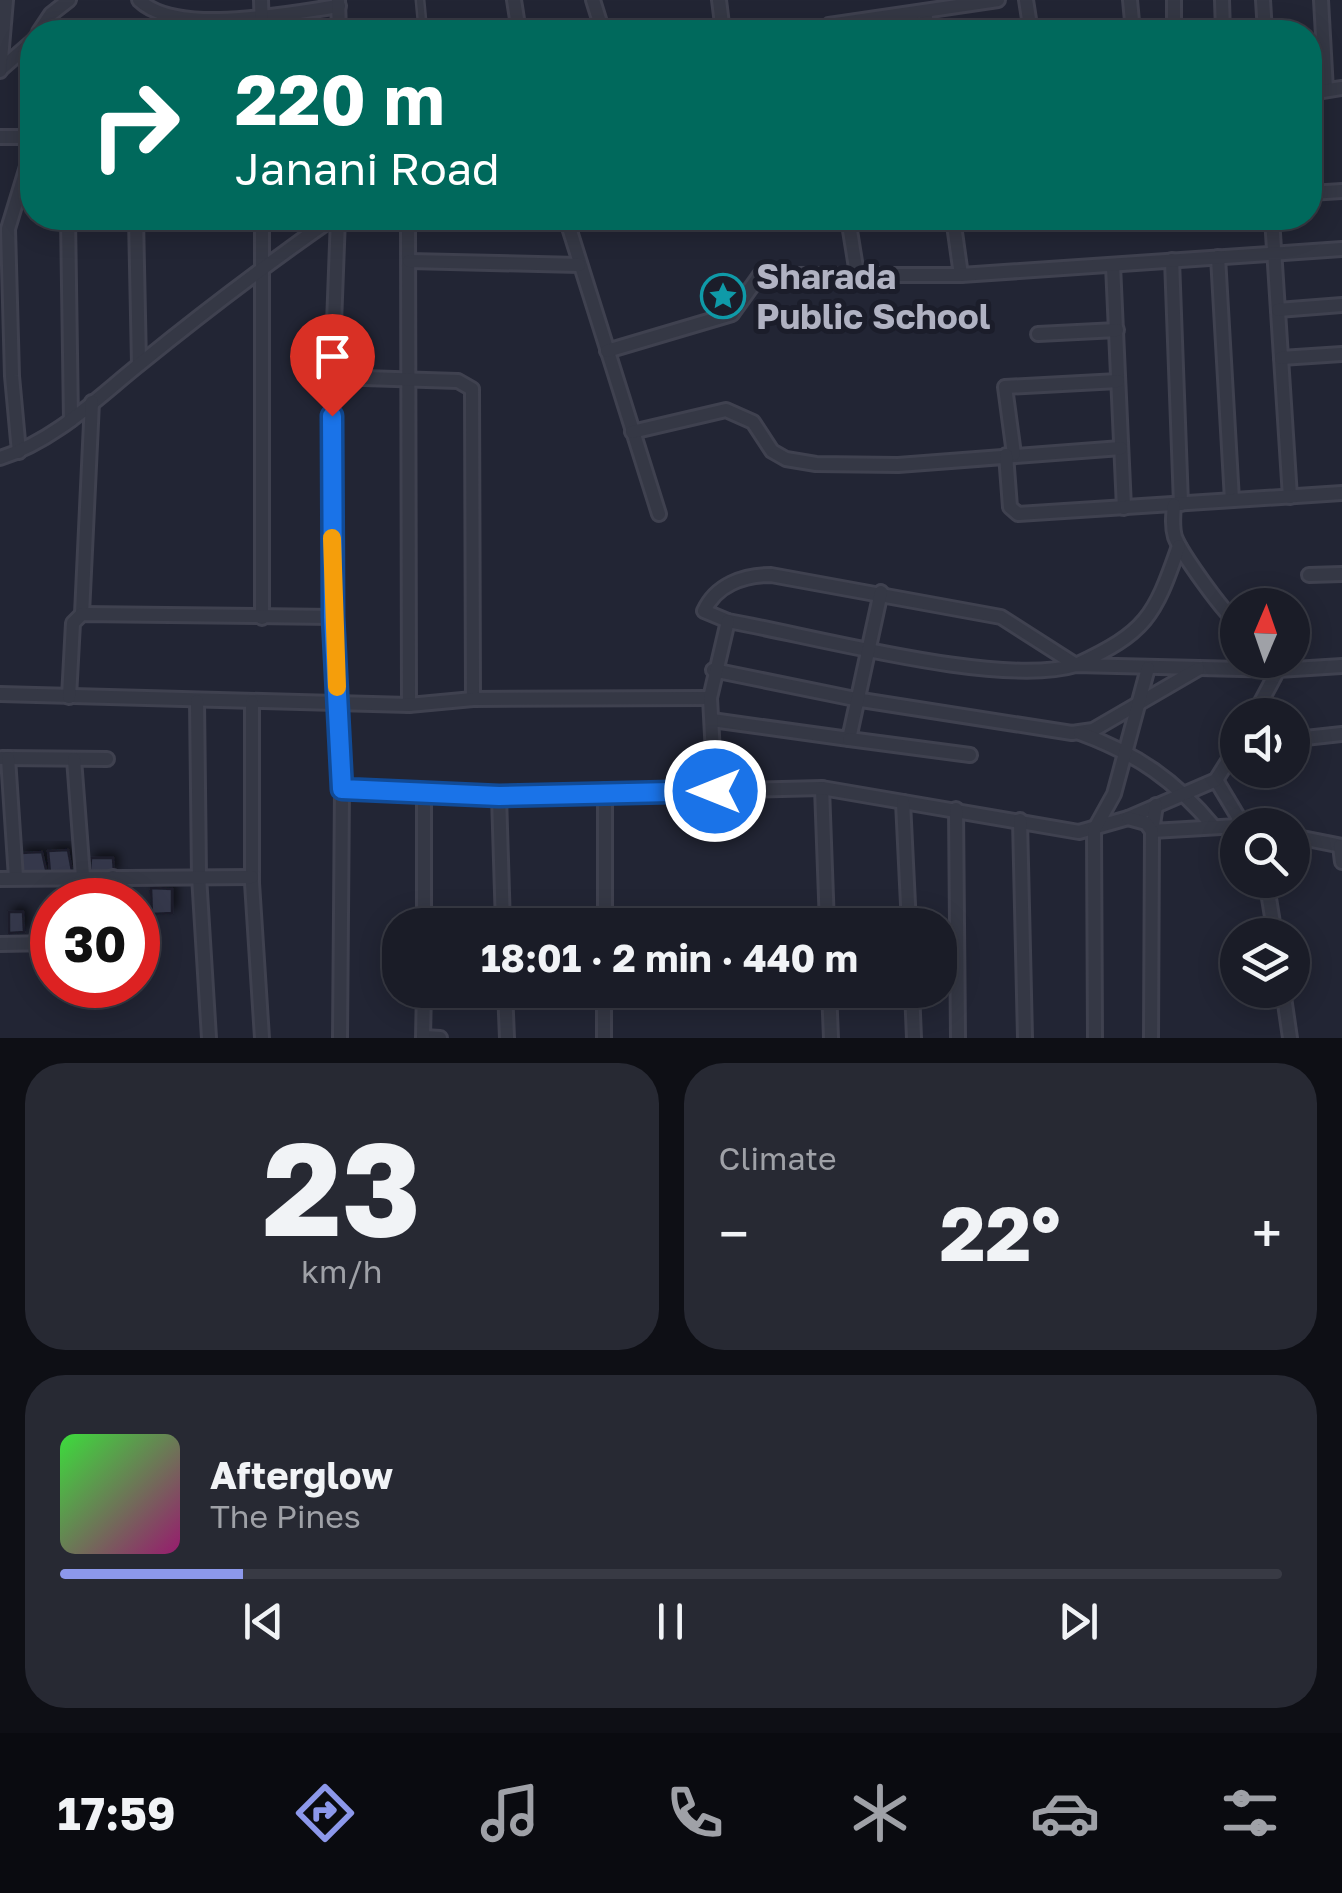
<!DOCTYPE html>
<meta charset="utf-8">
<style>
body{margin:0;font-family:"Golos Text",sans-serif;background:#272933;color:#f1f3f6;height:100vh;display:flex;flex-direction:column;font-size:38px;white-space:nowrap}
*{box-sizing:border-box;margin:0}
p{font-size:32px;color:#9fa1a7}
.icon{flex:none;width:55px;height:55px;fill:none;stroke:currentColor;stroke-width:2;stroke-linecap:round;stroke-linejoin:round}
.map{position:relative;height:1038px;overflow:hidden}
.panel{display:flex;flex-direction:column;gap:25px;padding:25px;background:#0e0f15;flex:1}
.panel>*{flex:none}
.guide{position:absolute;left:20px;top:20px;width:1302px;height:210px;border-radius:40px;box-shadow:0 5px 25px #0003,0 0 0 2px #383a44;background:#00695c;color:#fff;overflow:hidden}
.needle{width:65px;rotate:2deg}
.tools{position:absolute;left:1220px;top:588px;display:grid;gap:20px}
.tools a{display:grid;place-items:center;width:90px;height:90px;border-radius:50%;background:#1a1c27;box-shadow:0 5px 25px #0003,0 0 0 2px #383a44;font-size:50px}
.speed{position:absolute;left:30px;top:878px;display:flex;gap:20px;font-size:50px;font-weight:700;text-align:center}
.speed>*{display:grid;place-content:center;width:130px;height:130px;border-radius:50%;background:#1a1c27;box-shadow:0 5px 25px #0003,0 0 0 2px #383a44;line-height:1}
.speed .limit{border:15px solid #d22;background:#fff;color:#111}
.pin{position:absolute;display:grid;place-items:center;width:85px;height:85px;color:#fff;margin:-102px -42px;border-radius:50% 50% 50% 0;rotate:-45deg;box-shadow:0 0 10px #0007}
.pin .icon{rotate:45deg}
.me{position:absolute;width:110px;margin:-55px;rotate:270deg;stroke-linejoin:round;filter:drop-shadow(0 0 8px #0008)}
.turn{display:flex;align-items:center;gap:35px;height:210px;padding:0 50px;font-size:45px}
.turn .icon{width:130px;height:130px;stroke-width:2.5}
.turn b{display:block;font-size:70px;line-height:85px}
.big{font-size:75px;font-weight:700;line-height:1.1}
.panel .card{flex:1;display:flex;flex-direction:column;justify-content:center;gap:15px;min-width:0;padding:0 35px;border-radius:40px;background:#272933}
.panel .dial{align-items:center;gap:0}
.dial b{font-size:130px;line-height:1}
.song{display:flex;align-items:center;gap:30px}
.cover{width:120px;height:120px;border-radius:15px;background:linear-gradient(135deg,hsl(120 70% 55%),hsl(320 70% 35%))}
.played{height:10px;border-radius:5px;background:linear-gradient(90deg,#8c98eb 15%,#383a44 15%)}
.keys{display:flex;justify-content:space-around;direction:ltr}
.heat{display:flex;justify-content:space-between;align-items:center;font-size:55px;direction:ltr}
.panel .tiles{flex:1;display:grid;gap:25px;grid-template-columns:1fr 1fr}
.card:last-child{grid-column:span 2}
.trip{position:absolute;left:382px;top:908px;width:575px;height:100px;border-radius:40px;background:#1a1c27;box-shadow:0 5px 25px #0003,0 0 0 2px #383a44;font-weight:700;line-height:100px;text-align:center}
.dock{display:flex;height:160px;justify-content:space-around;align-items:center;background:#0a0b10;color:#9fa1a7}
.dock .icon{width:70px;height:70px}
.dock .on{color:#8c98eb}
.dock b{font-size:45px;color:#f1f3f6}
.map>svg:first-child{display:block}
</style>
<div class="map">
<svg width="1342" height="1038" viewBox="0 0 1342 1038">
<defs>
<filter id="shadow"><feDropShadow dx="4.5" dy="-4.5" stdDeviation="5" flood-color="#0009"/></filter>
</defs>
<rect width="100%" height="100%" fill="#222534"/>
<!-- building -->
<g fill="#35384b" stroke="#1d1f2c" stroke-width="2.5" filter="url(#shadow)">
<path d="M 68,850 L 72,871 L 50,872 L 48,851 Z"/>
<path d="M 42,852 L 47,874 L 21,875 L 20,853 Z"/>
<path d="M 91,858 L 113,858 L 114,873 L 90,873 Z"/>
<path d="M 151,888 L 172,889 L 172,913 L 152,914 Z"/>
<path d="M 9,912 L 23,912 L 24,932 L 9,933 Z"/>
</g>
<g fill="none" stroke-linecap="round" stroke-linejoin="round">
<defs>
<path id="service" d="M 420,0 L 423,32"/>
<g id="minor">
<path d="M 139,0 C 177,37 289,13 339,6"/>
<path d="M 261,0 L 262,32"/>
<path d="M 338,0 L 339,32"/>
<path d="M 514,0 L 519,32"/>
<path d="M 593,0 L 603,32"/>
<path d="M 719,0 L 723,32"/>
<path d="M 1026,0 L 1031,32"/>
<path d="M 1130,0 L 1133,32"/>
<path d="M 1174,0 L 1174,32"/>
<path d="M 1222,0 L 1223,32"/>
<path d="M 1263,0 L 1265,32"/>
<path d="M 1321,0 L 1326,90"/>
<path d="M 925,11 L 928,32"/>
<path d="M 39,32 L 51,14 L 69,0"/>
<path d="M 820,32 L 829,25 L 998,0"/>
<path d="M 0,70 L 32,42"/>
<path d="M 0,71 L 6,0"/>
<path d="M 1310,93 L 1342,88"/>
<path d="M 0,137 L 22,137 L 32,147"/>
<path d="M 1310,193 L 1342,191"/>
<path d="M 68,218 L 71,420"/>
<path d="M 136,218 L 139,364"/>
<path d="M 262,218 L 262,618"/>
<path d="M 338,218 L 332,377 L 333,617 L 342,789 L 340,1038"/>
<path d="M 408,218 L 409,705"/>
<path d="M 566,218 L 659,514"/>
<path d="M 848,218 L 857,274"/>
<path d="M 953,218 L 961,275"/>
<path d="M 1272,218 L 1290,497"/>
<path d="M 1218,257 L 1232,500"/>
<path d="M 1172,260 L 1181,504"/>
<path d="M 409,261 L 579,265"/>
<path d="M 1113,265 L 1124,508"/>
<path d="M 1278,310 L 1342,305"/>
<path d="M 1038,334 L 1117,330"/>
<path d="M 607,351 L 732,314 L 760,275 L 961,275 L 1342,249"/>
<path d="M 1281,358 L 1342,354"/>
<path d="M 332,377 L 458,381 L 472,389 L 473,699"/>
<path d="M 632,432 L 726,410 L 753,422 L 772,451 L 786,459 L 816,464 L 898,465 L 1121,448"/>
<path d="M 19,452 L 12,376 L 8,229 L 32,150"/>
<path d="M 1014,454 L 1005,387 L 1118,381"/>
<path d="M 1006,455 L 1010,507 L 1018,514 L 1342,493"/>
<path d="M 0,458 C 55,441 97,398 141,363 C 204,312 267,264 333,218"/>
<path d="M 1174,505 C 1173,516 1172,527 1175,537 C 1181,553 1225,615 1238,623"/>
<path d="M 1179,546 C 1154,618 1146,632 1076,665 L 1001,617 L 771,575 C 743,575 716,585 704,611 L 728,621 C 813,636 1001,688 1076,665 L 1278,670"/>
<path d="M 1309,575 L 1342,574"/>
<path d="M 82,614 L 92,402"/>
<path d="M 713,670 L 855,699 L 1072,733 L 1093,730 L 1198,669"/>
<path d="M 0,694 L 409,705 L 473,699 L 710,698"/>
<path d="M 69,697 L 73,623 L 82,614 L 333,617"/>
<path d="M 197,701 L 199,876 L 209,1038"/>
<path d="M 252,702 L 252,883 L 262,1038"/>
<path d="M 1254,715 L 1278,670 L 1342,666"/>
<path d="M 712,720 L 849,739 L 881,592"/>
<path d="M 1080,733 C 1137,754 1175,780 1214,827"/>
<path d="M 849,739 L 970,755"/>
<path d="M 1296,739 L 1342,734"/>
<path d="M 2,758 L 107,759"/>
<path d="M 8,758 L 16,878"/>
<path d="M 74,759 L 83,877"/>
<path d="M 1216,780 L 1243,825"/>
<path d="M 822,788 L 827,925"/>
<path d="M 342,789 L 499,796 L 822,788 L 1079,832 L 1128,818 L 1216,780 L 1238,745"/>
<path d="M 715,791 L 710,698 L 728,621"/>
<path d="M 499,796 L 503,925"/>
<path d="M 903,802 L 909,925"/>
<path d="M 1156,805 L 1152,831 L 1238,826"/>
<path d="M 956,809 L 958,1038"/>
<path d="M 1128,818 L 1146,823 L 1152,831 L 1151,1038"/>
<path d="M 1020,820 L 1025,1038"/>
<path d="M 1292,836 L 1342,846"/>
<path d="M 1340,846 L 1342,862"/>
<path d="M 113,877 L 114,900"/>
<path d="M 0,879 L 252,877"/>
<path d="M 1266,880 L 1275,935"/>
<path d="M 424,925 L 424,794"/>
<path d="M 605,925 L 605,790"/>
<path d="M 0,944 L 52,943"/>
<path d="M 505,990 L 507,1038"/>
<path d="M 829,990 L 831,1038"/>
<path d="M 912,990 L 914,1038"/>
<path d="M 1283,990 L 1290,1038"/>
<path d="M 424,1037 L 440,1038"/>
<path d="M 423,1038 L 424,990"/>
<path d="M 604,1038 L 604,990"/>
<path d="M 1095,1038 L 1094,830 L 1114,794 L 1148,668"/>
</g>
</defs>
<!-- service casing -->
<use href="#service" stroke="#3f414f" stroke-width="11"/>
<!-- minor casing -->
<use href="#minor" stroke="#3f414f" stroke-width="18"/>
<!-- service -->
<use href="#service" stroke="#353845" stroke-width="6"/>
<!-- minor -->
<use href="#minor" stroke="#353845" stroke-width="12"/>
</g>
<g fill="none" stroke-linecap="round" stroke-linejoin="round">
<defs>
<path id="route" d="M 332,416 L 333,617 L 342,789 L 499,796 L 715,791"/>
</defs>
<!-- route casing -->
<use href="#route" stroke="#114b97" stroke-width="25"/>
<!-- route -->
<use href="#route" stroke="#1a73e8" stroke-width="18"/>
<!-- slow -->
<path stroke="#f59e0b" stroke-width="18" d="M 332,538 L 337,687"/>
</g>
<!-- icons -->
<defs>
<symbol id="sight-ring" viewBox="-11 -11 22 22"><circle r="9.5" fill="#1b1d2a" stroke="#0f9aa8" stroke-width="1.5"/><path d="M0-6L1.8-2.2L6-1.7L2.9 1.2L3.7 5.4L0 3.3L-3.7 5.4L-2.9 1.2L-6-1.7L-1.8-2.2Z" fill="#0f9aa8"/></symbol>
</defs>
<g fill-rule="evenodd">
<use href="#sight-ring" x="698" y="271" width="50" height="50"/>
</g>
<g text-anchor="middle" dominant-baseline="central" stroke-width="10" stroke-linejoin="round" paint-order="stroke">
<!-- poi labels -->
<g font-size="35" font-weight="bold" fill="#b0b2c2" stroke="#1b1d2a" text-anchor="start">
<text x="756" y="276">Sharada<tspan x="756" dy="40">Public School</tspan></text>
</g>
</g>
</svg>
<div class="tools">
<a><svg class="needle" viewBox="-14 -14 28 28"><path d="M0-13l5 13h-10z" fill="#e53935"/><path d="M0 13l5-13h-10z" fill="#9fa1a7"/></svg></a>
<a><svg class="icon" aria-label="sound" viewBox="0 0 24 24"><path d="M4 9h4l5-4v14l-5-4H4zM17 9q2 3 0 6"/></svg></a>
<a><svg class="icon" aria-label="search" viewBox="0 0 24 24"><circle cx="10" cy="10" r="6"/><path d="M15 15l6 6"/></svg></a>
<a><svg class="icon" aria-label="layers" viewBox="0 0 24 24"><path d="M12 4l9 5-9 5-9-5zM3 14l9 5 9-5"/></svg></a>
</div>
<div class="speed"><div class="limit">30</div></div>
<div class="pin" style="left:332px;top:416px;background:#d93025"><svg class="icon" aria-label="arrive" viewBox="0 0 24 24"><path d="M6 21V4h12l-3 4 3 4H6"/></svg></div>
<svg class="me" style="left:715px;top:791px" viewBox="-20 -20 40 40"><circle r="17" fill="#1a73e8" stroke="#fff" stroke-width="3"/><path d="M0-11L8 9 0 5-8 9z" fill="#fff"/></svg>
<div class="trip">18:01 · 2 min · 440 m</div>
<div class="guide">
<div class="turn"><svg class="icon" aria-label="right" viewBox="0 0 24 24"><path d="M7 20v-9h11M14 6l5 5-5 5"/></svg><div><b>220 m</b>Janani Road</div></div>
</div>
</div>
<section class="panel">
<div class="tiles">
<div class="card dial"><b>23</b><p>km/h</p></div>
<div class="card"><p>Climate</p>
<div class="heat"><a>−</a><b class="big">22°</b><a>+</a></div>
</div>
<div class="card">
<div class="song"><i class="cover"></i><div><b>Afterglow</b><p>The Pines</p></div></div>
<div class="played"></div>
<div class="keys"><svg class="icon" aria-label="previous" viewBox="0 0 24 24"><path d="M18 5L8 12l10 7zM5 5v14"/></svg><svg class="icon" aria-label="pause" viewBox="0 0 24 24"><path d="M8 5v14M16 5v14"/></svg><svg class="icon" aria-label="next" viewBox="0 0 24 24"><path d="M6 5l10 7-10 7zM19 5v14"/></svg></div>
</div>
</div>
</section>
<nav class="dock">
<b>17:59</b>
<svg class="icon on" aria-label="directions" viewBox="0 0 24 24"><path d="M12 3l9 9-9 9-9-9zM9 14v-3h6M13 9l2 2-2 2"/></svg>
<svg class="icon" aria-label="music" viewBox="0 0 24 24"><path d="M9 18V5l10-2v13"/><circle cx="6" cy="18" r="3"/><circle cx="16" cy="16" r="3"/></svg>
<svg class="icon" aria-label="phone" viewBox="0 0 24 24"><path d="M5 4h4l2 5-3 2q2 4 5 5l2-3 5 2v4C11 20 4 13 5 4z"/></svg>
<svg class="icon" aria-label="climate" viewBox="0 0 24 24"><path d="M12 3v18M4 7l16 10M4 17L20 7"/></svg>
<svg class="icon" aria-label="car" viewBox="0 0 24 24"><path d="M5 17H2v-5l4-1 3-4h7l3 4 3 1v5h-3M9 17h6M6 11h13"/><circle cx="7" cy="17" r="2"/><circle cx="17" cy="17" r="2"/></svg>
<svg class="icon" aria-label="filters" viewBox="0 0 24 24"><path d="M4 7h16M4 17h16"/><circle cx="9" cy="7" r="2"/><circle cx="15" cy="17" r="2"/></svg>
</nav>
